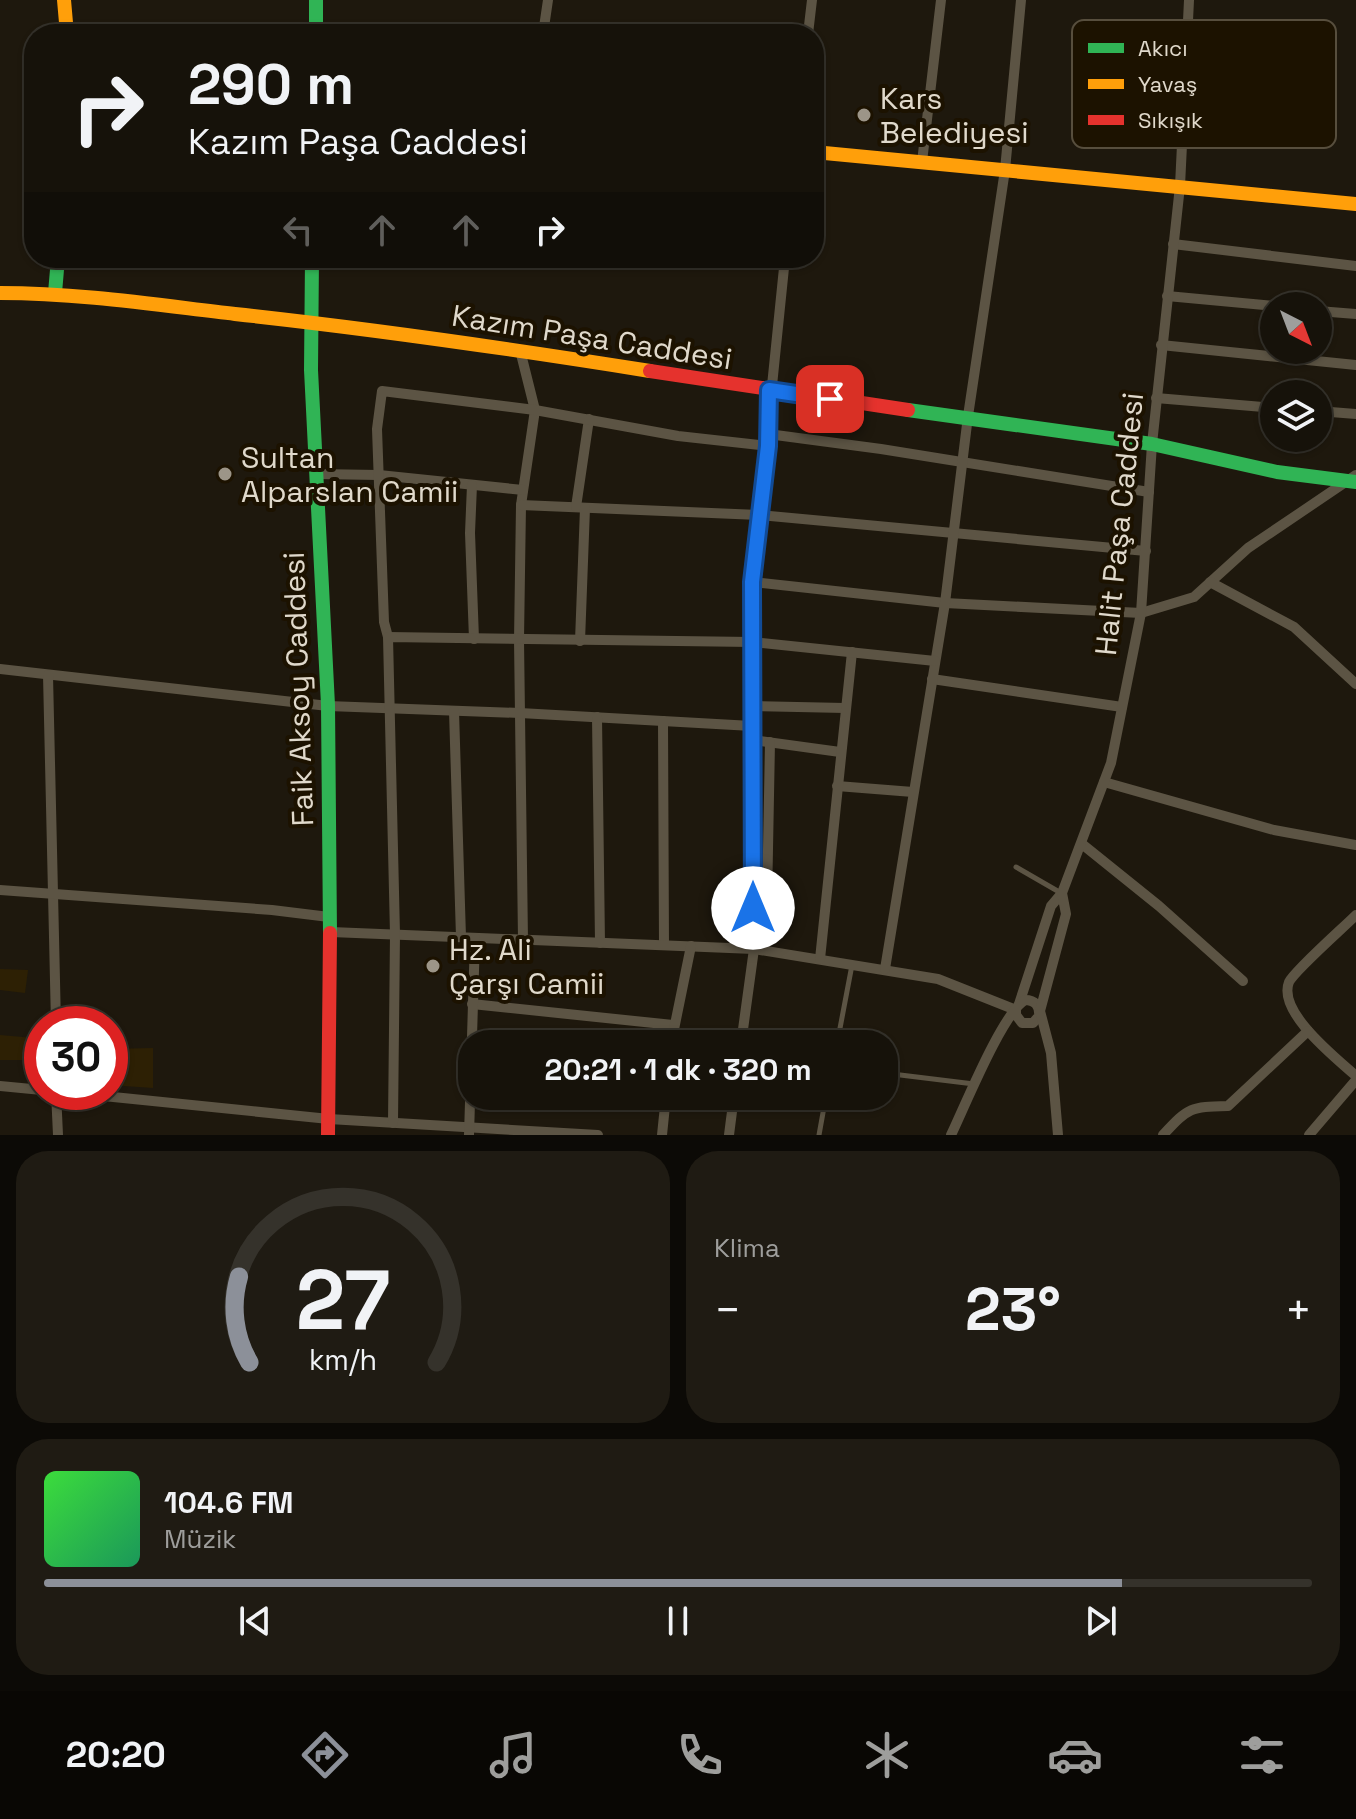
<!DOCTYPE html>
<html lang="tr">
<meta charset="utf-8">
<style>
body{margin:0;font-family:"Space Grotesk",sans-serif;background:#1f1b13;color:#f1f3f6;height:100vh;display:flex;flex-direction:column;font-size:30px;white-space:nowrap}
*{box-sizing:border-box;margin:0}
p{font-size:26px;color:#9e9e9c}
.icon{flex:none;width:44px;height:44px;fill:none;stroke:currentColor;stroke-width:2;stroke-linecap:round;stroke-linejoin:round}
.map{position:relative;height:1135px;overflow:hidden}
.details{display:flex;flex-direction:column;gap:16px;padding:16px;background:#0c0a06;flex:1}
.details>*{flex:none}
.hud{position:absolute;left:24px;top:24px;width:800px;height:244px;border-radius:32px;box-shadow:0 2px 6px #0004,0 0 0 2px #35322b;background:#16120a;color:#f1f3f6;overflow:hidden}
.needle{width:52px;rotate:138deg}
.fabs{position:absolute;left:1260px;top:292px;display:grid;gap:16px}
.fabs a{display:grid;place-items:center;width:72px;height:72px;border-radius:50%;background:#16120a;box-shadow:0 2px 6px #0004,0 0 0 2px #35322b;font-size:40px}
.speed{position:absolute;left:24px;top:1006px;display:flex;gap:16px;font-size:40px;font-weight:700;text-align:center}
.speed>*{display:grid;place-content:center;width:104px;height:104px;border-radius:50%;background:#16120a;box-shadow:0 2px 6px #0004,0 0 0 2px #35322b;line-height:1}
.speed .limit{border:12px solid #d22;background:#fff;color:#111}
.pin{position:absolute;display:grid;place-items:center;width:68px;height:68px;color:#fff;margin:-34px;border-radius:16px;box-shadow:0 4px 12px #0006}
.me{position:absolute;width:88px;margin:-44px;rotate:0deg;stroke-linejoin:round;filter:drop-shadow(0 0 6px #0008)}
.turn{display:flex;align-items:center;gap:28px;height:168px;padding:0 32px;font-size:36px}
.turn .icon{width:104px;height:104px;stroke-width:2.5}
.turn b{display:block;font-size:56px;line-height:68px}
.lanes{display:flex;align-items:center;height:76px;padding:0 32px;background:#0003;justify-content:center;gap:40px;direction:ltr}
.lanes .off{opacity:.35}
.big{font-size:60px;font-weight:600;line-height:1.1}
.details .card{flex:1;display:flex;flex-direction:column;justify-content:center;gap:12px;min-width:0;padding:0 28px;border-radius:32px;background:#1f1b13}
.details .dial{align-items:center;gap:0}
.dial svg{height:208px;overflow:visible;fill:none;stroke:#35322b;stroke-width:7;stroke-linecap:round;text-anchor:middle}
.dial text{fill:#f1f3f6;stroke:none}
.song{display:flex;align-items:center;gap:24px}
.cover{width:96px;height:96px;border-radius:12px;background:linear-gradient(135deg,hsl(120 70% 55%),hsl(150 70% 35%))}
.played{height:8px;border-radius:4px;background:linear-gradient(90deg,#8c9099 85%,#35322b 85%)}
.keys{display:flex;justify-content:space-around;direction:ltr}
.heat{display:flex;justify-content:space-between;align-items:center;font-size:44px;direction:ltr}
.details .tiles{flex:1;display:grid;gap:16px;grid-template-columns:1fr 1fr}
.card:last-child{grid-column:span 2}
.trip{position:absolute;left:458px;top:1030px;width:440px;height:80px;border-radius:32px;background:#16120a;box-shadow:0 2px 6px #0004,0 0 0 2px #35322b;font-weight:600;line-height:80px;text-align:center}
.tab-bar{display:flex;height:128px;justify-content:space-around;align-items:center;background:#090704;color:#9e9e9c}
.tab-bar .icon{width:56px;height:56px}
.tab-bar .on{color:#8c9099}
.tab-bar b{font-size:36px;color:#f1f3f6}
.map>svg:first-child{display:block}
</style>
<div class="map">
<svg width="1356" height="1135" viewBox="0 0 1356 1135">
<rect width="100%" height="100%" fill="#1e180d"/>
<!-- built -->
<g fill="#2d2004">
<path d="M 0,969 L 28,970 L 25,993 L 0,990 Z"/>
<path d="M 0,1035 L 34,1038 L 32,1060 L 0,1060 Z"/>
<path d="M 153,1048 L 153,1088 L 110,1085 L 110,1049 Z"/>
</g>
<g fill="none" stroke-linecap="round" stroke-linejoin="round">
<!-- lane -->
<g stroke="#5c5444" stroke-width="5">
<path d="M 1016,867 L 1061,893"/>
<path d="M 837,1044 L 852,965"/>
<path d="M 884,1073 L 974,1084"/>
<path d="M 819,1135 L 826,1096"/>
</g>
<!-- street -->
<g stroke="#5c5444" stroke-width="10">
<path d="M 543,34 L 548,0"/>
<path d="M 808,34 L 812,0"/>
<path d="M 922,162 L 941,0"/>
<path d="M 1173,244 L 1356,266"/>
<path d="M 1167,296 L 1274,306"/>
<path d="M 1318,311 L 1356,314"/>
<path d="M 1161,345 L 1356,365"/>
<path d="M 520,350 L 535,410 L 521,505 L 519,640 L 523,940"/>
<path d="M 1156,398 L 1274,408"/>
<path d="M 1318,411 L 1356,414"/>
<path d="M 768,434 L 881,449 L 1149,492"/>
<path d="M 316,474 L 379,475 L 523,490"/>
<path d="M 472,485 L 470,533 L 474,639"/>
<path d="M 521,505 L 759,515 L 1146,551"/>
<path d="M 576,507 L 589,419"/>
<path d="M 752,582 L 945,603 L 1141,613 L 1194,597 L 1248,548 L 1356,475"/>
<path d="M 1210,582 L 1294,627 L 1356,684"/>
<path d="M 388,637 L 384,622 L 377,429 L 382,391 L 535,410 L 678,436 L 768,446"/>
<path d="M 580,641 L 585,508"/>
<path d="M 0,669 L 328,706 L 520,713 L 752,726"/>
<path d="M 48,675 L 56,1024"/>
<path d="M 932,679 L 1122,707"/>
<path d="M 753,706 L 845,708"/>
<path d="M 454,711 L 461,937"/>
<path d="M 597,717 L 600,943"/>
<path d="M 663,721 L 664,945"/>
<path d="M 753,740 L 840,752"/>
<path d="M 1104,782 L 1274,830 L 1356,845"/>
<path d="M 837,786 L 913,792"/>
<path d="M 1082,844 L 1159,906 L 1243,981"/>
<path d="M 0,890 L 272,910 L 329,917"/>
<path d="M 1356,915 C 1344,927 1294,971 1289,982 C 1277,1012 1336,1058 1356,1076"/>
<path d="M 756,930 L 767,903 L 770,742"/>
<path d="M 331,932 L 754,949 L 938,979 L 1016,1010"/>
<path d="M 820,959 L 852,652"/>
<path d="M 885,969 L 945,603 L 968,416 L 1005,170 L 1021,0"/>
<path d="M 472,1004 L 673,1025"/>
<path d="M 1019,1004 L 1051,906 L 1062,893"/>
<path d="M 671,1044 L 691,946"/>
<path d="M 741,1044 L 754,949 L 752,582 L 785,258"/>
<path d="M 0,1086 L 42,1090"/>
<path d="M 56,1092 L 58,1135"/>
<path d="M 64,1092 L 329,1119 L 598,1135"/>
<path d="M 393,1123 L 395,934 L 388,637 L 752,642 L 935,661"/>
<path d="M 469,1135 L 475,938"/>
<path d="M 662,1135 L 666,1096"/>
<path d="M 729,1135 L 734,1096"/>
<path d="M 951,1135 C 965,1106 1002,1014 1025,1000 C 1035,1000 1040,1006 1039,1016 L 1033,1023 L 1022,1023 L 1016,1015 L 1016,1010"/>
<path d="M 1058,1135 L 1051,1053 L 1040,1011 L 1066,914 L 1062,893 L 1111,763 L 1141,613 L 1152,444 L 1180,186 L 1189,0"/>
<path d="M 1163,1135 C 1189,1107 1190,1107 1228,1106 L 1308,1031"/>
<path d="M 1309,1135 L 1356,1080"/>
</g>
<!-- fast -->
<g stroke="#30b455" stroke-width="14">
<path d="M 316,0 L 316,34"/>
<path d="M 312,258 L 311,370 L 328,705 L 330,933"/>
<path d="M 55,293 L 58,258"/>
<path d="M 908,410 L 1152,444 L 1277,472 L 1356,482"/>
</g>
<!-- slow -->
<g stroke="#ff9f0a" stroke-width="14">
<path d="M 64,0 L 67,34"/>
<path d="M 814,152 L 1356,204"/>
<path d="M 0,293 C 79,293 157,305 235,314 C 374,329 512,349 650,371"/>
</g>
<!-- jam -->
<g stroke="#e5322d" stroke-width="14">
<path d="M 650,371 L 908,410"/>
<path d="M 328,1135 L 330,933"/>
</g>
</g>
<g fill="none" stroke-linecap="round" stroke-linejoin="round">
<defs>
<path id="route" d="M 753,908 L 752,582 L 768,446 L 769,390 L 830,399"/>
</defs>
<!-- route casing -->
<use href="#route" stroke="#114b97" stroke-width="20"/>
<!-- route -->
<use href="#route" stroke="#1a73e8" stroke-width="14"/>
</g>
<!-- markers -->
<g fill="#9c9588" stroke="#1c1200" stroke-width="3">
<circle cx="864" cy="115" r="8"/>
<circle cx="225" cy="474" r="8"/>
<circle cx="433" cy="966" r="8"/>
</g>
<g text-anchor="middle" dominant-baseline="central" stroke-width="8" stroke-linejoin="round" paint-order="stroke">
<!-- poi labels -->
<g font-size="30" fill="#e0d9cb" stroke="#1c1200" text-anchor="start">
<text x="880" y="98">Kars<tspan x="880" dy="34">Belediyesi</tspan></text>
<text x="241" y="457">Sultan<tspan x="241" dy="34">Alparslan Camii</tspan></text>
<text x="449" y="949">Hz. Ali<tspan x="449" dy="34">Çarşı Camii</tspan></text>
</g>
<!-- street labels -->
<g font-size="30" fill="#e0d9cb" stroke="#1c1200">
<text transform="translate(592 337) rotate(9)">Kazım Paşa Caddesi</text>
<text transform="translate(1119 524) rotate(-84)">Halit Paşa Caddesi</text>
<text transform="translate(298 689) rotate(-92)">Faik Aksoy Caddesi</text>
</g>
</g>
<!-- legend -->
<rect x="1072" y="20" width="264" height="128" rx="12" fill="#1c1200" stroke="#574e3d" stroke-width="2"/>
<rect x="1088" y="43" width="36" height="10" fill="#30b455"/>
<rect x="1088" y="79" width="36" height="10" fill="#ff9f0a"/>
<rect x="1088" y="115" width="36" height="10" fill="#e5322d"/>
<g font-size="22" fill="#e0d9cb">
<text x="1138" y="56">Akıcı</text>
<text x="1138" y="92">Yavaş</text>
<text x="1138" y="128">Sıkışık</text>
</g>
</svg>
<div class="fabs">
<a><svg class="needle" viewBox="-14 -14 28 28"><path d="M0-13l5 13h-10z" fill="#e53935"/><path d="M0 13l5-13h-10z" fill="#9e9e9c"/></svg></a>
<a><svg class="icon" aria-label="layers" viewBox="0 0 24 24"><path d="M12 4l9 5-9 5-9-5zM3 14l9 5 9-5"/></svg></a>
</div>
<div class="speed"><div class="limit">30</div></div>
<div class="pin" style="left:830px;top:399px;background:#d93025"><svg class="icon" aria-label="arrive" viewBox="0 0 24 24"><path d="M6 21V4h12l-3 4 3 4H6"/></svg></div>
<svg class="me" style="left:753px;top:908px" viewBox="-20 -20 40 40"><circle r="19" fill="#fff"/><path d="M0-13L10 11 0 6-10 11z" fill="#1a73e8"/></svg>
<div class="trip">20:21 · 1 dk · 320 m</div>
<div class="hud">
<div class="turn"><svg class="icon" aria-label="right" viewBox="0 0 24 24"><path d="M7 20v-9h11M14 6l5 5-5 5"/></svg><div><b>290 m</b>Kazım Paşa Caddesi</div></div>
<div class="lanes"><svg class="icon off" aria-label="left" viewBox="0 0 24 24"><path d="M17 20v-9H6M10 6l-5 5 5 5"/></svg><svg class="icon off" aria-label="ahead" viewBox="0 0 24 24"><path d="M12 20V5M6 11l6-6 6 6"/></svg><svg class="icon off" aria-label="ahead" viewBox="0 0 24 24"><path d="M12 20V5M6 11l6-6 6 6"/></svg><svg class="icon" aria-label="right" viewBox="0 0 24 24"><path d="M7 20v-9h11M14 6l5 5-5 5"/></svg></div>
</div>
</div>
<section class="details">
<div class="tiles">
<div class="card dial"><svg viewBox="0 0 100 80">
<path d="M14 69A42 42 0 1 1 86 69"/>
<path d="M14 69A42 42 0 0 1 10 36" stroke="#8c9099"/>
<text x="50" y="56" font-size="32" font-weight="700">27</text>
<text x="50" y="72" font-size="11">km/h</text>
</svg></div>
<div class="card"><p>Klima</p>
<div class="heat"><a>−</a><b class="big">23°</b><a>+</a></div>
</div>
<div class="card">
<div class="song"><i class="cover"></i><div><b>104.6 FM</b><p>Müzik</p></div></div>
<div class="played"></div>
<div class="keys"><svg class="icon" aria-label="previous" viewBox="0 0 24 24"><path d="M18 5L8 12l10 7zM5 5v14"/></svg><svg class="icon" aria-label="pause" viewBox="0 0 24 24"><path d="M8 5v14M16 5v14"/></svg><svg class="icon" aria-label="next" viewBox="0 0 24 24"><path d="M6 5l10 7-10 7zM19 5v14"/></svg></div>
</div>
</div>
</section>
<nav class="tab-bar">
<b>20:20</b>
<svg class="icon on" aria-label="directions" viewBox="0 0 24 24"><path d="M12 3l9 9-9 9-9-9zM9 14v-3h6M13 9l2 2-2 2"/></svg>
<svg class="icon" aria-label="music" viewBox="0 0 24 24"><path d="M9 18V5l10-2v13"/><circle cx="6" cy="18" r="3"/><circle cx="16" cy="16" r="3"/></svg>
<svg class="icon" aria-label="phone" viewBox="0 0 24 24"><path d="M5 4h4l2 5-3 2q2 4 5 5l2-3 5 2v4C11 20 4 13 5 4z"/></svg>
<svg class="icon" aria-label="climate" viewBox="0 0 24 24"><path d="M12 3v18M4 7l16 10M4 17L20 7"/></svg>
<svg class="icon" aria-label="car" viewBox="0 0 24 24"><path d="M5 17H2v-5l4-1 3-4h7l3 4 3 1v5h-3M9 17h6M6 11h13"/><circle cx="7" cy="17" r="2"/><circle cx="17" cy="17" r="2"/></svg>
<svg class="icon" aria-label="filters" viewBox="0 0 24 24"><path d="M4 7h16M4 17h16"/><circle cx="9" cy="7" r="2"/><circle cx="15" cy="17" r="2"/></svg>
</nav>
